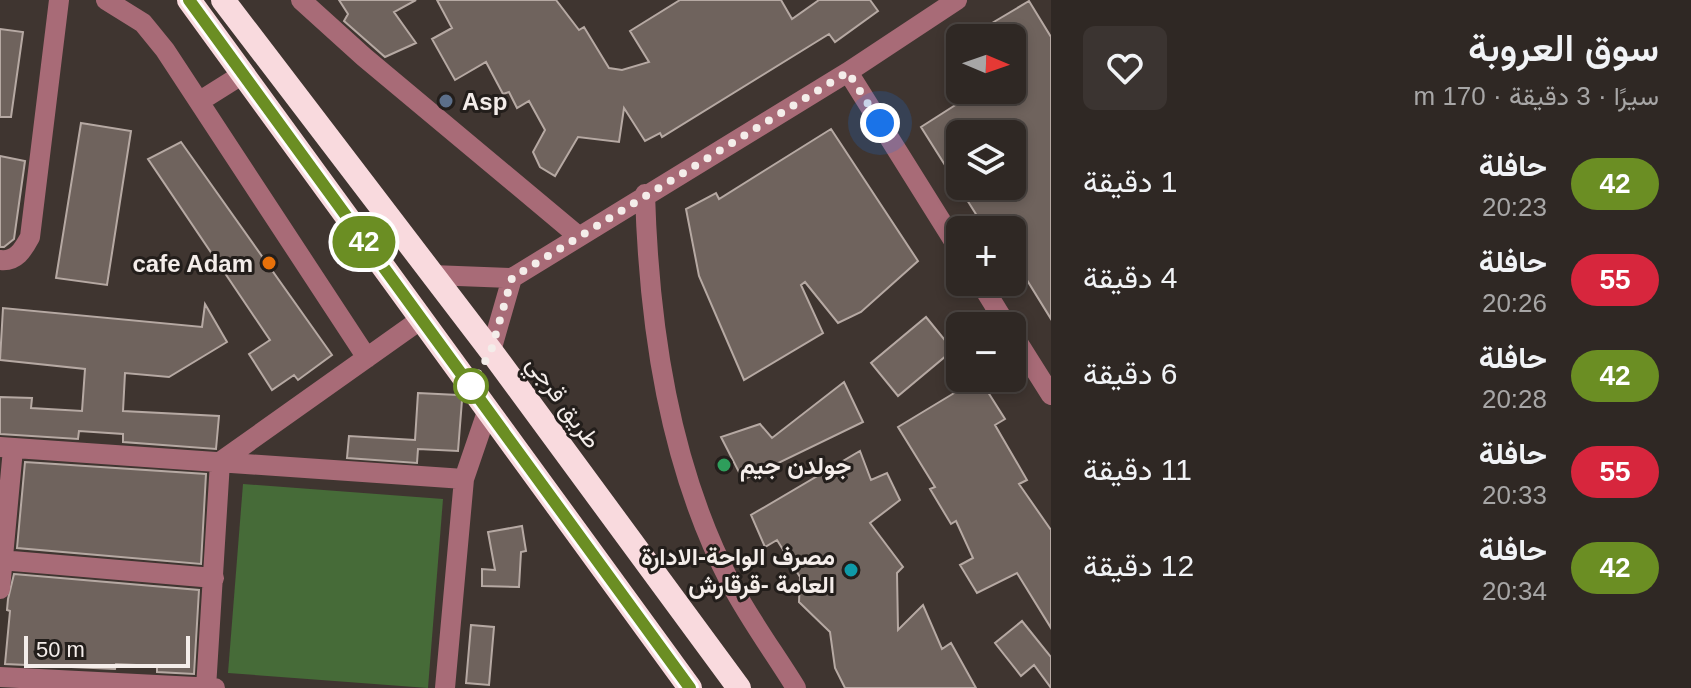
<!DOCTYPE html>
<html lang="ar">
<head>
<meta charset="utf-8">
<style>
	:root { --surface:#2f2824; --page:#3b3431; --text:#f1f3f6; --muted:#a7a6a6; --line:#4a4441 }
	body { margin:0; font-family:Helvetica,Vazirmatn,sans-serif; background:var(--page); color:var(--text); direction:rtl; height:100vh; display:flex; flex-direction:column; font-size:30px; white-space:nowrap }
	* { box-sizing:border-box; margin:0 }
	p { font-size:26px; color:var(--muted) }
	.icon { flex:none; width:44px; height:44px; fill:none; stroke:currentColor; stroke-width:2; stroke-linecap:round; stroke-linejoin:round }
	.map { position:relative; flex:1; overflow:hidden; direction:ltr }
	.sheet { display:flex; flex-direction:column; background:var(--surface); width:640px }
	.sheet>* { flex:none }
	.badge { padding:0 16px; border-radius:26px; font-size:28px; line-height:52px }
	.needle { width:52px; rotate:92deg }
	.tools { position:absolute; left:946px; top:24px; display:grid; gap:16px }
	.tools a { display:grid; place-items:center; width:80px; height:80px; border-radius:12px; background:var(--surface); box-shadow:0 4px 12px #0003,0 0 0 2px var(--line); font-size:40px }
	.scale { position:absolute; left:24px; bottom:20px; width:166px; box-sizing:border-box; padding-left:8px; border:4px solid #f4edea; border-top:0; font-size:22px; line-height:28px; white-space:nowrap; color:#f4edea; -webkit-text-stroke:6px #231e1b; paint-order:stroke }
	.you { position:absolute; width:40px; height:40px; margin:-20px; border:6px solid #fff; border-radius:50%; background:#1a73e8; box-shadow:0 0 0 12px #1a73e833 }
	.map>.badge { position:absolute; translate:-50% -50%; box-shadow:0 0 0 4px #fff }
	.round { display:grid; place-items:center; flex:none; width:84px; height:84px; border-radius:12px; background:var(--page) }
	.headline { display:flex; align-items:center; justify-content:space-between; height:136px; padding:0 32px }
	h1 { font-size:38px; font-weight:600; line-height:60px }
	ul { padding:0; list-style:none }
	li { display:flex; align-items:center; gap:24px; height:96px; padding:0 32px }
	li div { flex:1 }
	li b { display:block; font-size:30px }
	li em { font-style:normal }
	li .badge { min-width:88px; font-weight:700; text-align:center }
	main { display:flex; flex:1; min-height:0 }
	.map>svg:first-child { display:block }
</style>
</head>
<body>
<main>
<section class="sheet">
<div class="headline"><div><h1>سوق العروبة</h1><p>سيرًا · 3 دقيقة · 170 m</p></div><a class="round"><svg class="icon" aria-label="heart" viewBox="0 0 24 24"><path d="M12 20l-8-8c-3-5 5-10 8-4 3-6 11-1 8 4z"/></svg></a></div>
<ul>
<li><span class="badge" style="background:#6b8e23;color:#fff">42</span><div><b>حافلة</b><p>20:23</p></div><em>1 دقيقة</em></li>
<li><span class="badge" style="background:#d7263d;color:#fff">55</span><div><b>حافلة</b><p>20:26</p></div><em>4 دقيقة</em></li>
<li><span class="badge" style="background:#6b8e23;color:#fff">42</span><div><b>حافلة</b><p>20:28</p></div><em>6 دقيقة</em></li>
<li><span class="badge" style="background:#d7263d;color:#fff">55</span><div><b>حافلة</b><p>20:33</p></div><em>11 دقيقة</em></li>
<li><span class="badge" style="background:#6b8e23;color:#fff">42</span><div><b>حافلة</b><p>20:34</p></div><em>12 دقيقة</em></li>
</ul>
</section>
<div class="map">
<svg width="1051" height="688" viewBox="0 0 1051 688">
	<rect width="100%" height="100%" fill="#3f3530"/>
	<path fill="#466b38" d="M243,484L443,499L428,688L228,673Z"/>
	<path fill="#6f635d" stroke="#b6a9a3" stroke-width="2" fill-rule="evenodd" d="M339,0H416L394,12L416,43L385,57L344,21L348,14Z
		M437,0H556L579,30L584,27L609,68L622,70L649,62L630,31L680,0H781L792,19L819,0H870L878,11L835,42L829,34L662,137L660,133L645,141L624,108L619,142L578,137L555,176L540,167L533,152L545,130L529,101L517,108L509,92L503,94L486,62L455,80L432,39L452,28Z
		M1029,1L1051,37V319L1012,256V230H986L921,127L979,90H1012V38H994L987,26ZM960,134H1012V186H960Z
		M0,29L23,32L11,117H0Z
		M81,123L131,131L107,285L56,278Z
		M831,129L918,261L861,312L838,323L805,282L801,285L823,333L744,380L699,276L686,209L716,193L719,199Z
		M181,142L332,355L298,380L294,375L272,390L249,354L270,340L148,159Z
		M0,156L25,161L14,239L4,247H0Z
		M205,304L227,342L169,377L125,373L123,411L219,416L216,449L123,442V434L79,431L78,439L0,434V397L32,398L31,408L82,411L85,369L0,360L3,308L202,327Z
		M926,317L953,350L898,396L871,363Z
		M979,378L1005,419L995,425L1027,480L1019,484L1051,530V628L1017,573L977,593L960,565L973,558L956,521L951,524L930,489L935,487L898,427Z
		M844,382L863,422L743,480L721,437L760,424L772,438Z
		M418,393L458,395L462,400L458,451L418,449L417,463L347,458L349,436L415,440Z
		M860,451L871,480L887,473L900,500L870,523L903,567L897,573L898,630L923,605L942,649L951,643L976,688H845L835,668L830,632L799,602L800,577L777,540L765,547L751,515Z
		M25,462L206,474L201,564L17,548Z
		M522,526L526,551L521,552L519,587L482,586V569L495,570L488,532Z
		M14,574L199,590L194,674L157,672V666L116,664L115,669L5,664L10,611L7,610L8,599Z
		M1022,621L1051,657V688L1034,665L1021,676L995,643Z
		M471,625L494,627L489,685L466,683Z"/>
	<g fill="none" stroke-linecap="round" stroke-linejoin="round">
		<path stroke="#a86b77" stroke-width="20" d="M106,0L143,23L165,50L367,358
			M301,0L364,57L577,235
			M848,72L960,251
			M200,101L243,74
			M645,194C649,327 669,465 731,584C750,620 775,654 796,688
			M0,260C16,262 23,250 30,237L59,0
			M432,275L512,278L848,72L957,0
			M980,282L1007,326
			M1012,333L1051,395
			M491,351L512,278
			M0,447L464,479L488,409
			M220,462L420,320
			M0,560L214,578
			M0,589L13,449
			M0,677L215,688
			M206,688L220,462
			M445,688L464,479"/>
		<path stroke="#f9dade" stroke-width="24" d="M189,0L690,688
			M223,0L491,351L739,688"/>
	</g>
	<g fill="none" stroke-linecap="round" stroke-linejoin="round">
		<defs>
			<path id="line" d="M189,0L690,688"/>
		</defs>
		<use href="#line" stroke="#fff" stroke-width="18"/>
		<use href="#line" stroke="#6b8e23" stroke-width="12"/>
		<path stroke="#f4edea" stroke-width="8" stroke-dasharray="0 14.4" d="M471,386L491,351L512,278L848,72L880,123"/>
	</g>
	<circle fill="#5c6f8a" stroke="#231e1b" stroke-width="3" cx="446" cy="101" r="8"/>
	<circle fill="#e8710a" stroke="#231e1b" stroke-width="3" cx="269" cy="263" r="8"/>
	<circle fill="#fff" stroke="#6b8e23" stroke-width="4" cx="471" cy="386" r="16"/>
	<circle fill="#2e9e5b" stroke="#231e1b" stroke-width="3" cx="724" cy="465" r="8"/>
	<circle fill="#0f9aa8" stroke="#231e1b" stroke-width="3" cx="851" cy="570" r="8"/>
	<g text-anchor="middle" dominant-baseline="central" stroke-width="6" stroke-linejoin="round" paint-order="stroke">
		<g font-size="24" font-weight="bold" fill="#f4edea" stroke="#231e1b" text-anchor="start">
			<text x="462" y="101">Asp</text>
			<text x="253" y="263" text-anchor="end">cafe Adam</text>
			<text x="740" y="465">جولدن جيم</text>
			<text x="835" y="556" text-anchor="end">مصرف الواحة-الادارة<tspan x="835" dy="28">العامة -قرقارش</tspan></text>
		</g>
		<g font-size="24" fill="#f4edea" stroke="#231e1b">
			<text transform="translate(564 402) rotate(54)">طريق قرجي</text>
		</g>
	</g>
</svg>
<div class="tools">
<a><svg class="needle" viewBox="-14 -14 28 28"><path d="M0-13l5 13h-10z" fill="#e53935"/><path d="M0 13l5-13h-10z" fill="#a7a6a6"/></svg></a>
<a><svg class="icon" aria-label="layers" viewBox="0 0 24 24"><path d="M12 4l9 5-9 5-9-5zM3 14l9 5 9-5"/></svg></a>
<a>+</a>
<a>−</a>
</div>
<div class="scale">50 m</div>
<div class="you" style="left:880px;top:123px"></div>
<b class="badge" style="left:364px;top:242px;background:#6b8e23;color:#fff">42</b>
</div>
</main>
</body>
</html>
